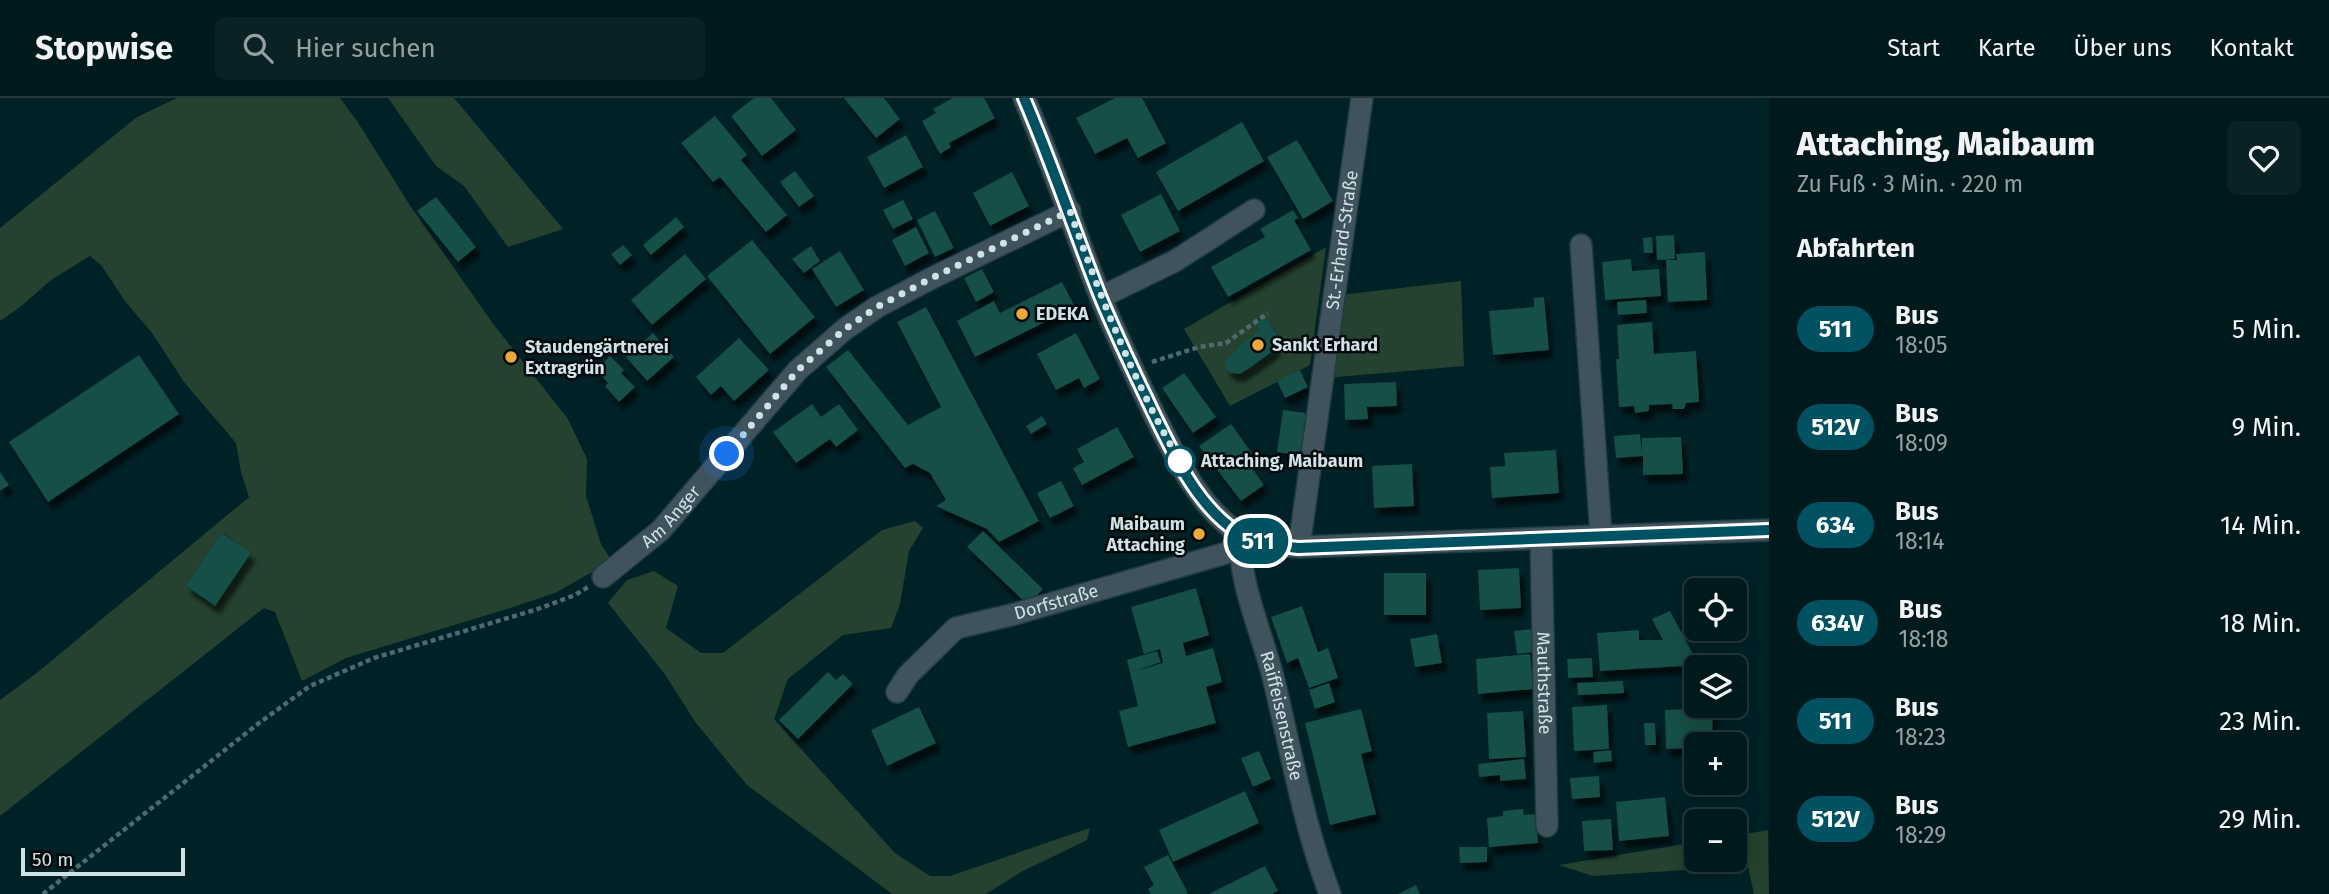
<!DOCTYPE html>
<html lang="de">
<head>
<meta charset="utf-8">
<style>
	:root { --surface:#00191c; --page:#0a2225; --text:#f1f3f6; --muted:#95a0a3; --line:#22383b }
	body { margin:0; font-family:"Fira Sans",sans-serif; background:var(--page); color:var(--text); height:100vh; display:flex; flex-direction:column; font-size:26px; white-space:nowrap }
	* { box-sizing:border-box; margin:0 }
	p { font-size:23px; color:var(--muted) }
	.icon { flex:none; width:38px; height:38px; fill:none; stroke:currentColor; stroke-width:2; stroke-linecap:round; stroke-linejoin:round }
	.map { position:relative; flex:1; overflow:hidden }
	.details { display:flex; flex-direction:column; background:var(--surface); width:560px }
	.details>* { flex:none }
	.badge { padding:0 14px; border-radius:23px; font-size:24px; line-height:46px }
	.controls { position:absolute; left:1684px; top:480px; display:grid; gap:14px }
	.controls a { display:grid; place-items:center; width:63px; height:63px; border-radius:10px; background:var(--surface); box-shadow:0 4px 18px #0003,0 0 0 2px var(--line); font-size:35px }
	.scale { position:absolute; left:21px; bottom:18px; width:164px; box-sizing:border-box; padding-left:7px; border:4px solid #cfe2e5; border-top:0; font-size:19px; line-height:24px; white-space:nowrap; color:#cfe2e5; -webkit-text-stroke:5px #01090b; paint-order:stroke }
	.you { position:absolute; width:35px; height:35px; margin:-18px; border:5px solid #fff; border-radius:50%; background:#1a73e8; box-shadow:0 0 0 10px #1a73e833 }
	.map>.badge { position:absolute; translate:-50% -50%; box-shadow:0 0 0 4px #fff }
	h2 { padding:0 28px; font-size:26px; line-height:63px }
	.round { display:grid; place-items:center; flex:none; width:74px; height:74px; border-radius:10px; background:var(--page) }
	.headline { display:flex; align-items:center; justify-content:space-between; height:119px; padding:0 28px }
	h1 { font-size:33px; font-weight:800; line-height:52px }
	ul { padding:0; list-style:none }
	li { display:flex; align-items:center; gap:21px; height:98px; padding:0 28px }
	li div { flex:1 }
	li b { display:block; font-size:26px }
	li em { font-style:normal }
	li .badge { min-width:77px; font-weight:700; text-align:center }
	header { display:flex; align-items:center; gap:42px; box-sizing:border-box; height:98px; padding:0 35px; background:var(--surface); border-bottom:2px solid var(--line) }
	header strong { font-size:33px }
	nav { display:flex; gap:38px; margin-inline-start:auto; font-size:24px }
	.search { width:490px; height:63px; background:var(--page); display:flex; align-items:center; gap:18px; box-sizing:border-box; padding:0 24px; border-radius:10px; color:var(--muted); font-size:26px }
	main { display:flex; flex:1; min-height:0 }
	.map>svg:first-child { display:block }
</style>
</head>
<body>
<header>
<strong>Stopwise</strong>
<div class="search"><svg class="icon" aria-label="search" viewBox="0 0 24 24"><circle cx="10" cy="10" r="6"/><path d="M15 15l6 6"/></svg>Hier suchen</div>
<nav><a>Start</a><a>Karte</a><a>Über uns</a><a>Kontakt</a></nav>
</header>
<main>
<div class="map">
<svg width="1769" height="796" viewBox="0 0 1769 796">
	<defs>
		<filter id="shadow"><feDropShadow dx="4.5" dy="8" stdDeviation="2" flood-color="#0009"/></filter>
	</defs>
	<rect width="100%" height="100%" fill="#002126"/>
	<path fill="#24422f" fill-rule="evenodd" d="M177,0H340L357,23L411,109L494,227L568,321L587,361L586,398L601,446L612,463L555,495L507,511L346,560L302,583L275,514L264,510L0,718V602L38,574L249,399L241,374L236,345L184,284L152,235L125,203L101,167L90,158L51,182L19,210L0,223V130L137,19ZM223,435L251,456L214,508L186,488Z
		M388,0H454L563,131L508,149L464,88L436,68Z
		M1326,149L1310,267L1230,308L1184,231Z
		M1461,183L1464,268L1326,280L1340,197Z
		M915,423L923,430L909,453L900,506L891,530L843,537L788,581L774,621L895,755L930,778H950L1090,730L1087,742L1021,774L986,796H892L747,687L696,625L664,575L608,505L627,482L654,473L678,488L666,530L701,555H723L882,432Z
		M1768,732L1769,796H1754L1748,768L1593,778L1559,767L1696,744V761H1734V738Z"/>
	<path fill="#125047" filter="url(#shadow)" d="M754,0H771L796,32L762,58L731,18Z
		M844,0H884L900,21L876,40Z
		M953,0H984L995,20L949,45L951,49L940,56L922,23L936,15L933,11Z
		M1115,0H1142L1166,45L1138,60L1127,40L1095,56L1076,20Z
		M715,18L747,57L741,62L787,117L766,134L720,79L713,84L681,45Z
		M1242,24L1264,63L1178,113L1156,74Z
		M906,37L923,69L884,90L867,59Z
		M1297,42L1333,103L1303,121L1267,59Z
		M795,73L814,98L799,109L780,84Z
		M1012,74L1029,108L990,128L973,95Z
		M1161,96L1180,133L1140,154L1121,117Z
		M436,99L476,149L458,164L417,113Z
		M903,102L913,121L893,131L883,112Z
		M1293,112L1298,120L1294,122L1311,152L1228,199L1211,169L1265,139L1260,131Z
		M935,113L954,150L935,159L917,122Z
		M676,119L684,129L651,157L643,147Z
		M916,129L929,155L905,168L892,142Z
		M1674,137L1675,161L1657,162L1656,138Z
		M1652,139L1653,155H1644L1643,140Z
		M752,142L815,219L770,256L707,178Z
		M623,147L632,157L620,167L611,156Z
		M811,148L820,163L804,175L792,161Z
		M840,153L864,192L836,209L812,171Z
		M1705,154L1707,202L1668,204L1666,162H1677L1676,156Z
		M685,156L706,181L652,227L631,202Z
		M1631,161L1632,173L1659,171L1661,198L1605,202L1602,164Z
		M982,171L994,194L976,204L964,180Z
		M1062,184L1075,209L975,259L957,223L994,203L1000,215Z
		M1544,199L1549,252L1493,257L1489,213L1534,209V200Z
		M1646,202L1647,215L1618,217L1617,204Z
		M926,209L1039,423L999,444L987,431L936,408L946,402L930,375L913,366L905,370L826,269L848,252L908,327L941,309L897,224Z
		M1265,220L1280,240L1273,245L1277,250L1251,269L1240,276L1231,275L1226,270V261L1238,252L1237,250L1260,232L1256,226Z
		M1652,224L1654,256L1696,253L1699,304L1686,305L1684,311H1673L1672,306L1649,307V313L1635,315L1634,308L1619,309L1616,261H1619L1617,227Z
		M653,235L674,259L647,283L626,259Z
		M1076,235L1100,281L1084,290L1079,280L1056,292L1037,256Z
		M739,240L769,272L734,303L721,288L711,297L696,279Z
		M139,257L179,316L48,404L9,344Z
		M610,258L624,272L621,275L635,289L619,304L605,288L608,285L596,272Z
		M1300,272L1308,289L1285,300L1277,283Z
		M1184,275L1216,319L1193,335L1162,290Z
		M1396,284L1397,308L1367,309L1368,321L1345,322L1344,286Z
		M812,306L821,319L839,306L858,332L836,349L830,341L796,365L773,334Z
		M1283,312L1306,315L1301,358L1277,354Z
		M1042,318L1047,326L1031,336L1026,328Z
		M1231,326L1252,355L1245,360L1264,387L1241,403L1199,348Z
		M1117,329L1134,359L1082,387L1073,370L1084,364L1077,351Z
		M1640,336L1642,354V340L1681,339L1683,376L1643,377V358L1616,360L1614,338Z
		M1556,352L1559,395L1492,400L1490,369L1505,368L1504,355Z
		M1412,366L1414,408L1374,410L1372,368Z
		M0,374L9,387L0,393Z
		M1061,383L1074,408L1050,420L1037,395Z
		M983,433L1043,491L1028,507L967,449Z
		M222,435L251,455L215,508L186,488Z
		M1519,470L1521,510L1480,512L1478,472Z
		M1384,475H1426V517H1384Z
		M1196,490L1209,537L1183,545L1186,558L1213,550L1222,584L1206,589L1216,625L1128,649L1119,613L1138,608L1127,562L1157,553L1161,564L1135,573L1163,565L1160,551L1144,556L1131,509Z
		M1302,508L1318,554L1328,550L1338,580L1309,590L1298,560L1287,565L1271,519Z
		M1670,513L1695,560L1683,568L1600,573L1597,535L1639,532V542H1663L1652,521Z
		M1534,531L1536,554L1517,556L1514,533Z
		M1437,536L1442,565L1415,569L1410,541Z
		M1530,556L1533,591L1478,596L1476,561Z
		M1592,560L1593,579L1568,580L1567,561Z
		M828,574L836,582L843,576L853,586L798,641L779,622Z
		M1623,583L1624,595L1578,597L1577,585Z
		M1329,585L1335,604L1315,611L1309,592Z
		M1607,607L1609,651L1574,653L1572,609Z
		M919,609L936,645L887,668L871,632Z
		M1712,610L1713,646H1696V650L1666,651L1665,612Z
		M1361,611L1372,653L1361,656L1376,716L1330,727L1305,625Z
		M1523,613L1526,659L1489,661L1487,615Z
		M1644,625H1655L1656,647H1645Z
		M1611,652L1612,663L1594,665L1593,654Z
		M1259,653L1271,681L1253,689L1241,660Z
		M1734,654H1738L1740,671H1734Z
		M1524,661L1526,681L1500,683V677L1479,679L1478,666Z
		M1599,678L1600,699L1572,701L1570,680Z
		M1245,693L1259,725L1173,764L1159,732Z
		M1665,699L1669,738L1619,743L1616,704Z
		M1523,711L1524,717L1536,716L1538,745L1489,749L1487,720L1503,718V713Z
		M1611,721L1613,752L1584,753L1582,723Z
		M1459,749H1487V764L1460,765Z
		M1168,757L1188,795L1185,796H1151L1148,791L1154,787L1144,769Z
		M1265,768L1278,793L1272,796H1209Z
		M1416,787L1420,796H1398Z"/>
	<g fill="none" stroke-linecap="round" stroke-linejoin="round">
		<defs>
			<g id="minor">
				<path d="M1024,0C1052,65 1074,132 1100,198C1116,237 1135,276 1153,314C1172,352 1195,401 1229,428C1249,444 1273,447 1299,449L1769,432"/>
				<path d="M1581,147L1601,437"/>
				<path d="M1101,199L1175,163L1254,112"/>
				<path id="s1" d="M1242,439C1235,475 1264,541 1273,579C1291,651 1303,726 1330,796"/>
				<path id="s2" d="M1541,441L1547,728"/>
				<path id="s3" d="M1299,449L1362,0"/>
				<path id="s4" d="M603,479L661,432L798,272L845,231L877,209L932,180L1070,113"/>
				<path id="s5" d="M897,594L908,577L956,530L1015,516L1240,451"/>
			</g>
		</defs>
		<use href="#minor" stroke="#1d3c41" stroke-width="24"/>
		<path stroke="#4e6a6e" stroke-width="4.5" stroke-dasharray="5 3.5" stroke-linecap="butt" d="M1152,264L1199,249L1226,245L1268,215
			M43,796L259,625L310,588L374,560L538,511L575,497L588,489"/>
		<use href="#minor" stroke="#40525c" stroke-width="21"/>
	</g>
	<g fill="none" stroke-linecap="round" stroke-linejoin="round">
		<defs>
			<path id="line" d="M1024,0C1052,65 1074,132 1100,198C1116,237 1135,276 1153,314C1172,353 1194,401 1229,428C1249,444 1273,447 1298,450L1769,432"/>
		</defs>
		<use href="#line" stroke="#fff" stroke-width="16"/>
		<use href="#line" stroke="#005262" stroke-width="10"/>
		<path stroke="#cfe2e5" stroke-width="7" stroke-dasharray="0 12.6" d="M727,356L798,272L845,231L877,209L932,180L1070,113C1101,201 1135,287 1182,367L1180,363"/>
	</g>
	<g fill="#eda83b" stroke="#01090b" stroke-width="2.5">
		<circle cx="1022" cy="216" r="7"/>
		<circle cx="1258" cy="247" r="7"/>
		<circle cx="511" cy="259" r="7"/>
		<circle cx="1199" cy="436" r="7"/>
	</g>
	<circle fill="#fff" stroke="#005262" stroke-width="3.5" cx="1180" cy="363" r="14"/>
	<g text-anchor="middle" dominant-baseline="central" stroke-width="5" stroke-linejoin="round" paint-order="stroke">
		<g font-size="18" fill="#cfe2e5" stroke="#01090b">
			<text stroke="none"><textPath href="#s3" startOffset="310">St.-Erhard-Straße</textPath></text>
			<text stroke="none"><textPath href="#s4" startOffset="91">Am Anger</textPath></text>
			<text stroke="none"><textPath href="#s5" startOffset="191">Dorfstraße</textPath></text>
			<text stroke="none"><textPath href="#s2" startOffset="144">Mauthstraße</textPath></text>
			<text stroke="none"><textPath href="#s1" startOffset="184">Raiffeisenstraße</textPath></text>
		</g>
		<g font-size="18" font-weight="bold" fill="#cfe2e5" stroke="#01090b" text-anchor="start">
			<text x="1036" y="216">EDEKA</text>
			<text x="1272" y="247">Sankt Erhard</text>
			<text x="525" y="249">Staudengärtnerei<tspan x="525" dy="21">Extragrün</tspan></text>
			<text x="1185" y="426" text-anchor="end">Maibaum<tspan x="1185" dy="21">Attaching</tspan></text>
		</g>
		<g font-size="18" font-weight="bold" fill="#cfe2e5" stroke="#01090b" text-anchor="start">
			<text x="1201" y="363">Attaching, Maibaum</text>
		</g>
	</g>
</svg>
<div class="controls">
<a><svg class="icon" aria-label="locate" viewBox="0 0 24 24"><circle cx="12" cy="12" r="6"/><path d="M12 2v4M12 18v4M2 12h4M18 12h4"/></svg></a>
<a><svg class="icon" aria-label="layers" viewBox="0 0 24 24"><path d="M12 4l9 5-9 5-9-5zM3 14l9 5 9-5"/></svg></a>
<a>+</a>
<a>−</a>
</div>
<div class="scale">50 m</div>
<div class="you" style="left:727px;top:356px"></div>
<b class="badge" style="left:1258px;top:443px;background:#005262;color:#fff">511</b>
</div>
<section class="details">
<div class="headline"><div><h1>Attaching, Maibaum</h1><p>Zu Fuß · 3 Min. · 220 m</p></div><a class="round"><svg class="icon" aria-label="heart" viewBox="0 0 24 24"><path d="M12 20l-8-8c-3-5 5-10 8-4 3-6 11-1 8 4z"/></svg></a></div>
<h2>Abfahrten</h2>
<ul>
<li><span class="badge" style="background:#005262;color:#fff">511</span><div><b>Bus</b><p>18:05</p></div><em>5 Min.</em></li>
<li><span class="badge" style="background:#005262;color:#fff">512V</span><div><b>Bus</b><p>18:09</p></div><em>9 Min.</em></li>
<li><span class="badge" style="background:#005262;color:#fff">634</span><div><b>Bus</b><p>18:14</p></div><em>14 Min.</em></li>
<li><span class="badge" style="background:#005262;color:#fff">634V</span><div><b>Bus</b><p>18:18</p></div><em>18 Min.</em></li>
<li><span class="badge" style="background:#005262;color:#fff">511</span><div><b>Bus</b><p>18:23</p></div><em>23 Min.</em></li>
<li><span class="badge" style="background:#005262;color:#fff">512V</span><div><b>Bus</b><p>18:29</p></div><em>29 Min.</em></li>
</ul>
</section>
</main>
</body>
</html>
